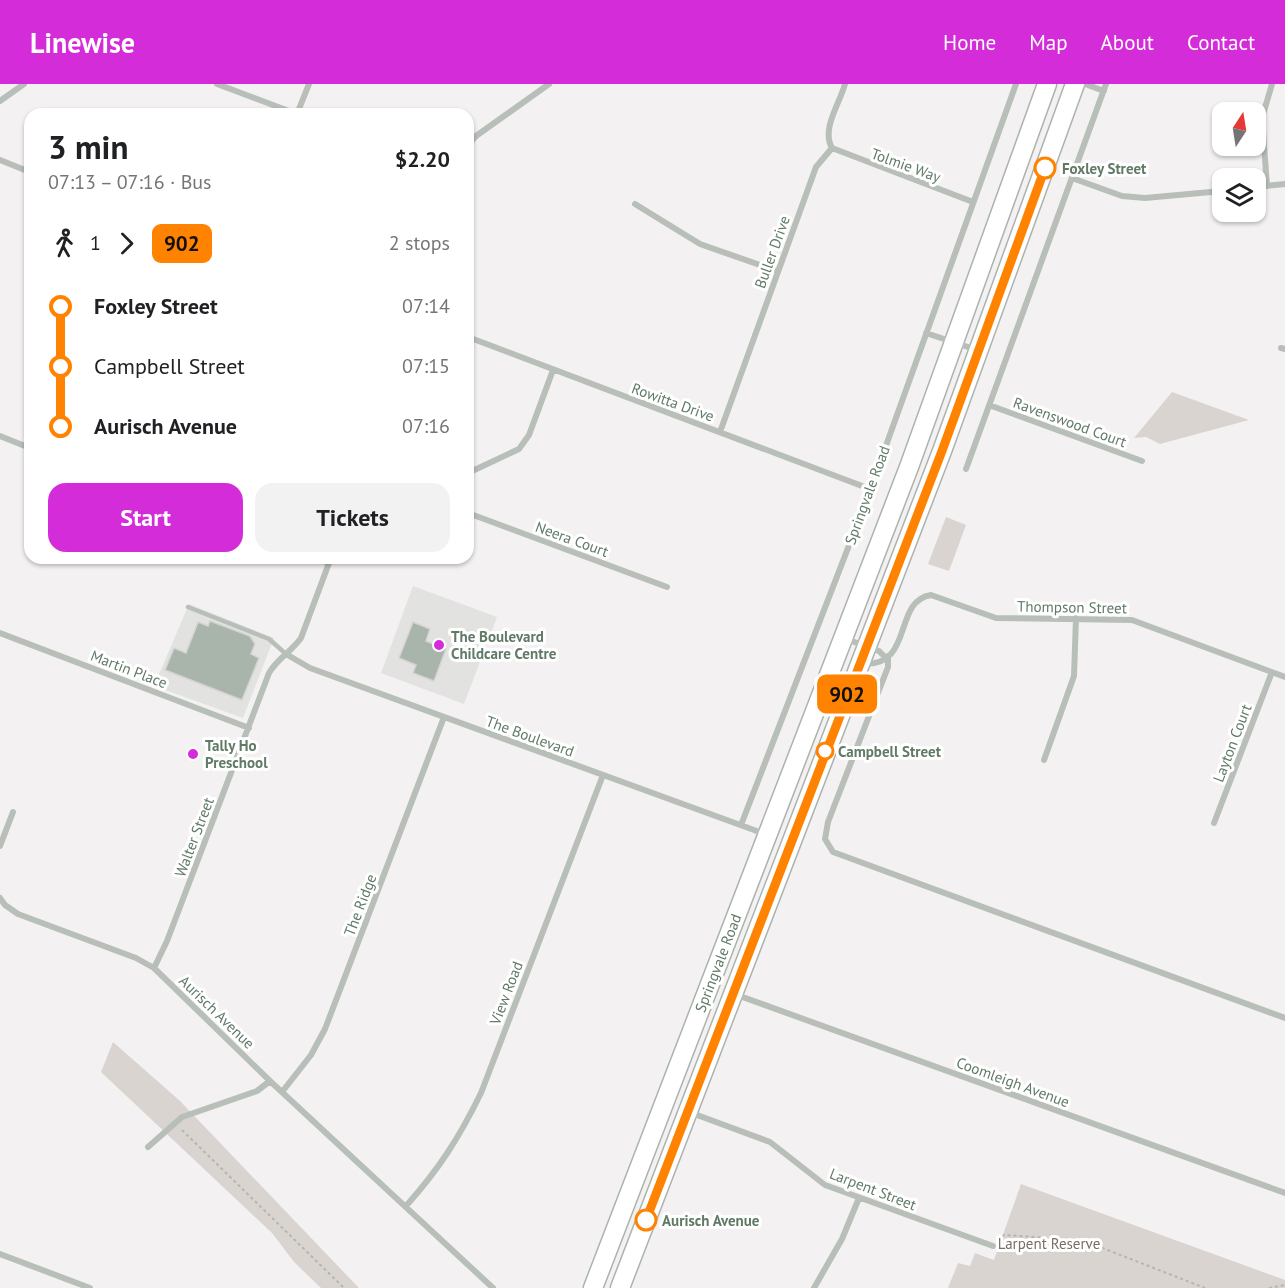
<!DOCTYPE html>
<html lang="en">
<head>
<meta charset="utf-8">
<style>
	:root { --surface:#fff; --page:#f2f2f2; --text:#202124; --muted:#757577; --accent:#d42cd9 }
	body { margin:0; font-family:"PT Sans",sans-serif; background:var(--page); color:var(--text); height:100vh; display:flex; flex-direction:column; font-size:22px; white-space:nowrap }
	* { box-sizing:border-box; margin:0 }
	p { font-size:20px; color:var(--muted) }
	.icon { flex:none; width:33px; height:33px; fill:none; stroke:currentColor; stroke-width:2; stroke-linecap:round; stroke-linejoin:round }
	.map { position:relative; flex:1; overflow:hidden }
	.details { position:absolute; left:24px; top:24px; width:450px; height:456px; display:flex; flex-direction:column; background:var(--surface); border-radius:18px; box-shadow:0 2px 4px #0004 }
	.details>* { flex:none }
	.badge { padding:0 12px; border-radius:9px; font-size:21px; line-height:39px }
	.needle { width:39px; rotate:12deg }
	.fabs { position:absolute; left:1212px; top:18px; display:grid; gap:12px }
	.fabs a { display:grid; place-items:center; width:54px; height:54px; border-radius:12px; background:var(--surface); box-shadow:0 2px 4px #0004; font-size:30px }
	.map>.badge { position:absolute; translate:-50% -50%; box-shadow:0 0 0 3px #fff }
	.legs { display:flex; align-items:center; gap:9px; height:66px; padding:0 24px; font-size:20px }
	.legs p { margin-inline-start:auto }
	.head { display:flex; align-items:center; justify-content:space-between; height:102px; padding:0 24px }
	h1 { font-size:33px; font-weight:600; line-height:45px }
	.cta { display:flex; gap:12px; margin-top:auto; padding:12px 24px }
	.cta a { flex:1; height:69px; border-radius:18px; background:var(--accent); color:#fff; font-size:24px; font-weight:600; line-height:69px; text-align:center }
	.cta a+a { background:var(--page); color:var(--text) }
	ul { padding:0 24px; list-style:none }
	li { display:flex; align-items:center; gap:21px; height:60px; font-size:22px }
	li i { display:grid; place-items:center; width:9px; height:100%; margin:0 8px; background:currentColor }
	li i::after { content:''; width:15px; height:15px; margin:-8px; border:4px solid; border-radius:50%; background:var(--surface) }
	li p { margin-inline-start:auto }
	li:first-child i { background:linear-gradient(#0000 50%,currentColor 0) }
	li:last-child i { background:linear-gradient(currentColor 50%,#0000 0) }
	header { display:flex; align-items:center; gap:36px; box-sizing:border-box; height:84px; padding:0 30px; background:var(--accent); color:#fff }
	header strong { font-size:28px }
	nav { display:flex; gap:33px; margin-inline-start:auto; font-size:21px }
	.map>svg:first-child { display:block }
</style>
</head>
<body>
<header>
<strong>Linewise</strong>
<nav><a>Home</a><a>Map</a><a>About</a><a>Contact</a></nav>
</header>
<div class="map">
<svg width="1285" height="1204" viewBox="0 0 1285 1204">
	<rect width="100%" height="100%" fill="#f4f1f2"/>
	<path fill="#e2e2e1" d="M413,502L497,533L464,620L381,589Z
		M189,520L274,554L243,634L154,602Z"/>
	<path fill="#d9d4d0" d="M1172,308L1249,336L1160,360L1146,353L1134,354Z
		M946,433L966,441L949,487L928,480Z
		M113,958L180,1017L359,1204H321L294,1178L272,1149L101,988Z
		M1021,1100L1285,1196V1204H948L958,1179L970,1182L975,1169L994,1176Z"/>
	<path fill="#a9b5ab" stroke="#d6d3d4" stroke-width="1.5" d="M210,537L250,552L255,560L251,570L259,574L242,616L165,586L174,564L186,569L198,538L208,542Z
		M413,538L430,545L426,557L446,565L434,597L413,589L416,581L399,574Z"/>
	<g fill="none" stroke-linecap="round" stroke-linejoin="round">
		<defs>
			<path id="highway" d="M593,1204L909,383L1047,0
				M620,1204L942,367L1075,0"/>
		</defs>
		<use href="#highway" stroke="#abb3ac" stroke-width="21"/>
		<path stroke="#b0b7b1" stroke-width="2" stroke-dasharray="3 3" stroke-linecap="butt" d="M182,1046L344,1204
			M998,1157L1004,1151L1082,1156L1205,1204
			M1269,1204L1285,1201"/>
		<path stroke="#b7bfb8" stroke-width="4.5" d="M188,523L269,555L286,570"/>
		<path stroke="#b7bfb8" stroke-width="6" d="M217,0L297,30
			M1085,0L1104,7
			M0,17L24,0
			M297,30L309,0
			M468,61L476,52L549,0
			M832,64L973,118
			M832,64C821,45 840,19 845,0
			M0,76L30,88
			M1072,94L1122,112L1145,114L1222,107
			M1267,102L1262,34L1272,0
			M1256,103L1285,100
			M635,120L700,160L777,187
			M926,249L977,266
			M468,253L870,405
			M1281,264L1285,265
			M989,321L1142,377
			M720,348L816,83L832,64
			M0,352L30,364
			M966,385L1106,0
			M468,389L519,365L529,351L553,286
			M468,429L667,503
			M315,474L329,479
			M0,549L249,644
			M846,555L879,567L885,573
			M286,570L310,584L765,750
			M888,572V583L828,738L825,755L833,768L1285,934
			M862,580C915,583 892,517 931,511L996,534L1132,536L1285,593
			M1044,676L1074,592L1076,534
			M1214,739L1272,588
			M741,741L865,420L1016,0
			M0,762L13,728
			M0,814L5,821L18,830L136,874L154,884L270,997L493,1204
			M154,884L167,857L269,589C277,575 291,568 301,554L329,479L335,474
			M737,911L1285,1109
			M282,1008L311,971L325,945L444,633
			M689,1028L770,1058L825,1101L993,1162
			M148,1063L182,1033L257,1007L270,997
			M406,1122C439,1085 459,1054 481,1009L603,691
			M0,1170L90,1204
			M814,1204L842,1155L859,1114"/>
		<use href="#highway" stroke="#fff" stroke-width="18"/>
	</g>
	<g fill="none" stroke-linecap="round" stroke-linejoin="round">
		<defs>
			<path id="line-1" d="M646,1136L942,367L1045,84"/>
		</defs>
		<use href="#line-1" stroke="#fff" stroke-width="14"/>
		<use href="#line-1" stroke="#ff8200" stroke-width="9"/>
	</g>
	<g fill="#fff" stroke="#ff8200" stroke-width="3">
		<circle cx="1045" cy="84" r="10"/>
		<circle cx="825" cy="667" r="8"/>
		<circle cx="646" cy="1136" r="10"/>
	</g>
	<g fill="#d42cd9" stroke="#fff" stroke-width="2">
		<circle cx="439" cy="561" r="6"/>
		<circle cx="193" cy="670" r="6"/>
	</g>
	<g text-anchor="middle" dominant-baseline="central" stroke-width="6" stroke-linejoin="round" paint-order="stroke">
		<g font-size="15" fill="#617a66" stroke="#fff">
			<text transform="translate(906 81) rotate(20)">Tolmie Way</text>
			<text transform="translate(772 168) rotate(-70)">Buller Drive</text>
			<text transform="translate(673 318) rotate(20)">Rowitta Drive</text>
			<text transform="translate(1070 338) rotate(20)">Ravenswood Court</text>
			<text transform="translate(867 411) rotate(-70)">Springvale Road</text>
			<text transform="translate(572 455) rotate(20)">Neera Court</text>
			<text transform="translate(1072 523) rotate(1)">Thompson Street</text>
			<text transform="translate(129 585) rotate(21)">Martin Place</text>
			<text transform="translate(530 652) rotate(20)">The Boulevard</text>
			<text transform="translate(1232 659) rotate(-69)">Layton Court</text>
			<text transform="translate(194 753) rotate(-69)">Walter Street</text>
			<text transform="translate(360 821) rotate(-69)">The Ridge</text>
			<text transform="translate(718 879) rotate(-69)">Springvale Road</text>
			<text transform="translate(506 909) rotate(-69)">View Road</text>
			<text transform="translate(217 928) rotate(44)">Aurisch Avenue</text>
			<text transform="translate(1013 998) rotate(20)">Coomleigh Avenue</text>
			<text transform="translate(873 1105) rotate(21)">Larpent Street</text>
		</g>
		<g font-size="15" font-weight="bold" fill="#617a66" stroke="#fff" text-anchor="start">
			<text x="1062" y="84">Foxley Street</text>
			<text x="838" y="667">Campbell Street</text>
			<text x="662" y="1136">Aurisch Avenue</text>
		</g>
		<g font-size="15" font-weight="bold" fill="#617a66" stroke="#fff" text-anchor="start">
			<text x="451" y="552">The Boulevard<tspan x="451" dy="17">Childcare Centre</tspan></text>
			<text x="205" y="661">Tally Ho<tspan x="205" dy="17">Preschool</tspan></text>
		</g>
		<g font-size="15" fill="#786e63" stroke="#fff">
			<text x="1049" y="1159">Larpent Reserve</text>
		</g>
	</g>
</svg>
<div class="fabs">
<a><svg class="needle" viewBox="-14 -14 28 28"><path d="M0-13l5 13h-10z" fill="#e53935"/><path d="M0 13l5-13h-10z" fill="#757577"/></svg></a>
<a><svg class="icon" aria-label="layers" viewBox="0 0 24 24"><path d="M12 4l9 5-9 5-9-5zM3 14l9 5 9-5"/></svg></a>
</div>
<b class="badge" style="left:847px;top:610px;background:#ff8200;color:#111">902</b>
<section class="details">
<div class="head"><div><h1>3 min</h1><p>07:13 – 07:16 · Bus</p></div><b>$2.20</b></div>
<div class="legs"><svg class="icon" aria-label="walk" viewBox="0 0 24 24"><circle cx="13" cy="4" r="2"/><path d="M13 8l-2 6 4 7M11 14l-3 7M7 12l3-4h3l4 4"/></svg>1<svg class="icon" aria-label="forward" viewBox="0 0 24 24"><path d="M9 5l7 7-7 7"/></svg><b class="badge" style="background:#ff8200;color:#111">902</b><p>2 stops</p></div>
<ul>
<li><i style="color:#ff8200"></i><b>Foxley Street</b><p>07:14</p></li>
<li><i style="color:#ff8200"></i><span>Campbell Street</span><p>07:15</p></li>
<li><i style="color:#ff8200"></i><b>Aurisch Avenue</b><p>07:16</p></li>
</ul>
<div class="cta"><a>Start</a><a>Tickets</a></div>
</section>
</div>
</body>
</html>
